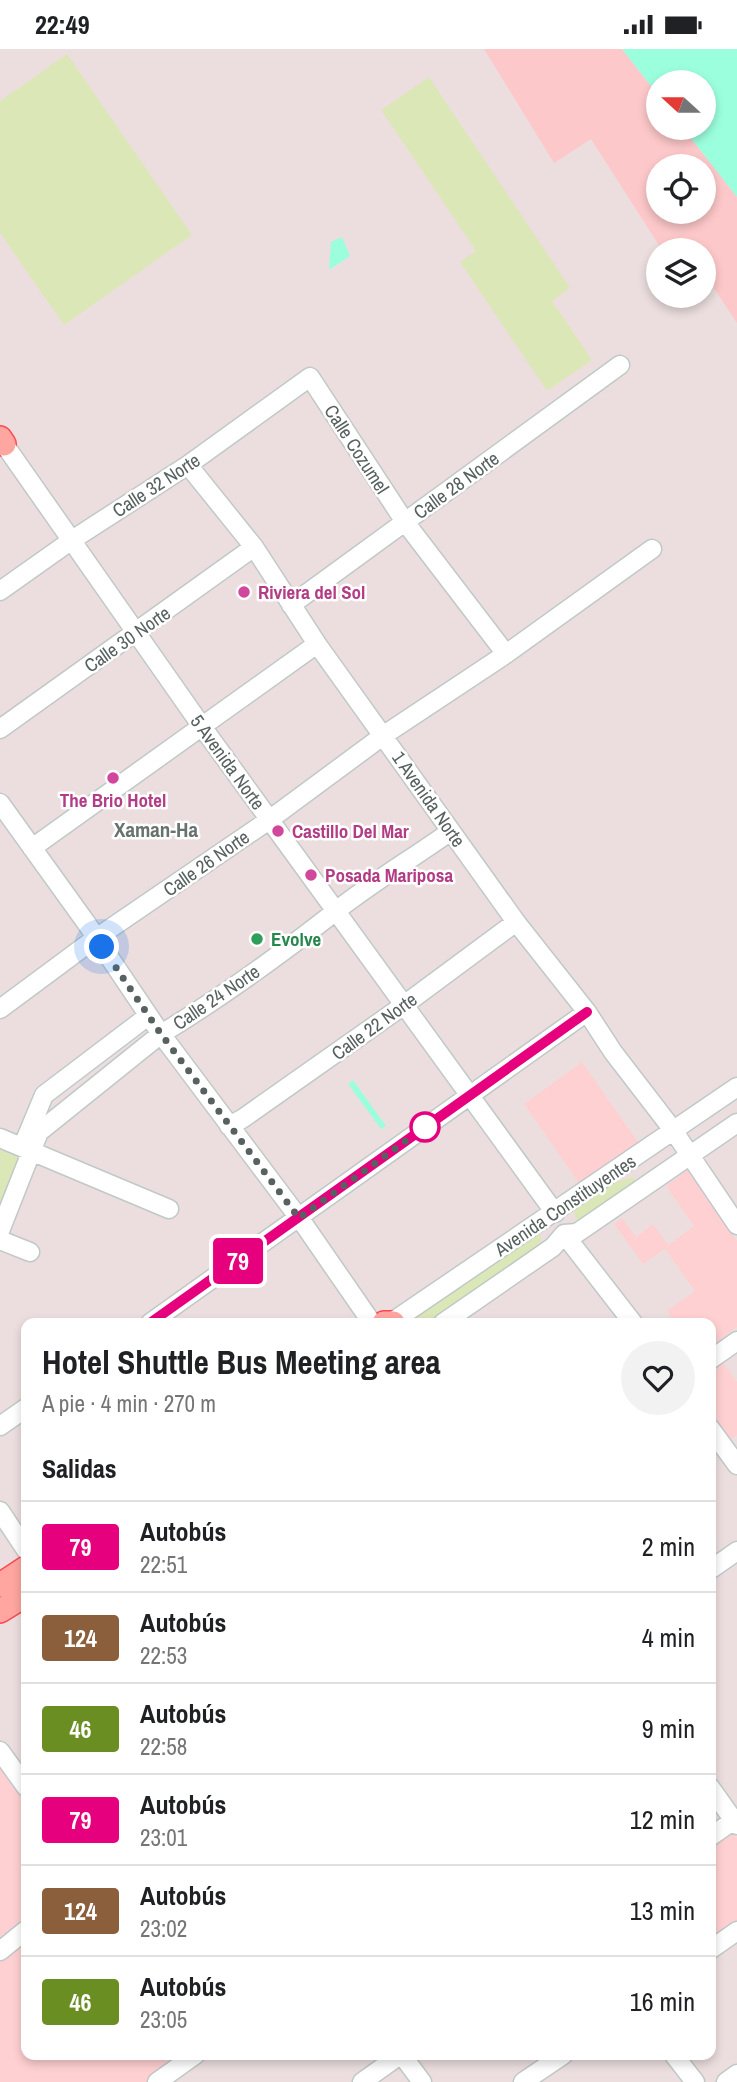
<!DOCTYPE html>
<html lang="es">
<head>
<meta charset="utf-8">
<style>
	:root { --surface:#fff; --page:#f2f2f2; --text:#202124; --muted:#757577; --line:#e0e0e0 }
	body { margin:0; font-family:"Archivo Narrow",sans-serif; background:var(--page); color:var(--text); height:100vh; display:flex; flex-direction:column; font-size:26px; white-space:nowrap }
	* { box-sizing:border-box; margin:0 }
	p { font-size:23px; color:var(--muted) }
	.icon { flex:none; width:38px; height:38px; fill:none; stroke:currentColor; stroke-width:2; stroke-linecap:round; stroke-linejoin:round }
	.map { position:relative; flex:1; overflow:hidden }
	.panel { position:absolute; left:21px; top:1269px; width:695px; height:742px; display:flex; flex-direction:column; background:var(--surface); border-radius:14px; box-shadow:0 4px 10px #0003 }
	.panel>* { flex:none }
	.badge { padding:0 14px; border-radius:5px; font-size:24px; line-height:46px }
	.needle { width:46px; rotate:291deg }
	.tools { position:absolute; left:646px; top:21px; display:grid; gap:14px }
	.tools a { display:grid; place-items:center; width:70px; height:70px; border-radius:50%; background:var(--surface); box-shadow:0 4px 10px #0003; font-size:35px }
	.you { position:absolute; width:35px; height:35px; margin:-18px; border:5px solid #fff; border-radius:50%; background:#1a73e8; box-shadow:0 0 0 10px #1a73e833 }
	.map>.badge { position:absolute; translate:-50% -50%; box-shadow:0 0 0 4px #fff }
	h2 { padding:0 21px; font-size:26px; line-height:63px }
	.round { display:grid; place-items:center; flex:none; width:74px; height:74px; border-radius:37px; background:var(--page) }
	.headline { display:flex; align-items:center; justify-content:space-between; height:119px; padding:0 21px }
	h1 { font-size:33px; font-weight:700; line-height:52px }
	ul { padding:0; list-style:none }
	li { display:flex; align-items:center; gap:21px; height:91px; padding:0 21px; border-top:2px solid var(--line) }
	li div { flex:1 }
	li b { display:block; font-size:26px }
	li em { font-style:normal }
	li .badge { min-width:77px; font-weight:700; text-align:center }
	.status { display:flex; justify-content:space-between; align-items:center; height:49px; padding:0 35px; background:var(--surface); direction:ltr }
	.status svg { height:19px; fill:currentColor }
	.map>svg:first-child { display:block }
</style>
</head>
<body>
<div class="status"><b>22:49</b><svg viewBox="0 0 49 12"><path d="M0 12V9h3v3zM5 12V6h3v6zM10 12V3h3v9zM15 12V0h3v12zM26 1h20v11H26zM47 4h2v5h-2z"/></svg></div>
<div class="map">
<svg width="737" height="2033" viewBox="0 0 737 2033">
	<rect width="100%" height="100%" fill="#ecdede"/>
	<path fill="#ffd0d1" d="M582,1013L640,1096L581,1137L524,1055Z
		M689,1120L737,1192V1278L711,1298L710,1274H676L667,1262L695,1242L665,1200L643,1215L614,1175L622,1169L636,1188L653,1175L668,1196L694,1177L666,1137Z
		M722,1312L737,1333V1386L726,1394L711,1372L710,1320Z
		M0,1720L26,1755V2006H182L150,2033H0Z
		M732,1782L737,1789V1874L710,1893V1797Z"/>
	<path fill="#dce7b8" d="M67,5L192,186L64,276L0,184V52Z
		M429,28L570,239L552,252L592,311L547,342L460,213L476,202L381,61Z
		M0,1094L25,1105L0,1162Z
		M633,1128L637,1134L584,1171L576,1170L573,1160L609,1135Z
		M538,1184L542,1189L538,1197L427,1274H407L410,1269Z"/>
	<path fill="#fdc8c9" fill-rule="evenodd" d="M484,0H622L658,46V79H683L737,148V274L704,224V201H689L681,190L662,201L591,90L554,114ZM658,117H704V163H658Z"/>
	<path fill="#9bffdd" d="M622,0H737V148L683,79H704V33H658V46Z
		M342,188L350,207L329,221L331,193Z
		M353,1031L386,1077L381,1080L348,1035Z"/>
	<g fill="none" stroke-linecap="round" stroke-linejoin="round">
		<defs>
			<path id="minor" d="M0,397L4,395L203,679L555,1164
				M188,416L254,498L317,595L516,873L587,963L613,1003L673,1081L737,1176
				M0,542L72,491L188,416L310,328L405,473L506,605
				M291,556L620,316
				M0,680L254,498
				M0,754L87,875L161,985L305,1177L372,1274
				M32,799L317,595
				M0,960L89,894L269,771L384,686L506,605L652,500
				M229,1077L242,1070L404,956L516,873
				M0,1089L169,1160
				M24,1094L44,1046L148,967
				M0,1182L39,1083L161,985C222,948 280,906 336,862C373,833 413,809 451,782
				M564,1185L633,1274
				M0,1191L30,1203
				M392,1273L737,1038
				M150,1274L587,963
				M443,1274L553,1198L564,1185L577,1184L737,1074
				M710,1311L737,1292
				M0,1377L26,1359
				M710,1379L737,1416
				M0,1462L26,1501
				M710,1521L737,1502
				M0,1702L26,1738
				M710,1738L737,1776
				M710,1788L737,1769
				M710,1901L737,1882
				M0,1902L26,1881
				M402,2006L422,2033
				M674,2006L695,2033
				M157,2033L195,2006
				M362,2033L400,2006
				M523,2033L563,2006
				M726,2033L737,2025"/>
			<path id="major" d="M0,389L4,395
				M384,1274H393
				M0,1536L26,1519
				M0,1562L26,1546"/>
		</defs>
		<use href="#minor" stroke="#c0c9c8" stroke-width="21"/>
		<use href="#major" stroke="#fc4751" stroke-width="26"/>
		<use href="#minor" stroke="#fff" stroke-width="18"/>
		<use href="#major" stroke="#ffa6a0" stroke-width="23"/>
	</g>
	<g fill="none" stroke-linecap="round" stroke-linejoin="round">
		<defs>
			<path id="line" d="M150,1274L587,963"/>
		</defs>
		<use href="#line" stroke="#fff" stroke-width="16"/>
		<use href="#line" stroke="#e6007e" stroke-width="10"/>
		<path stroke="#57615f" stroke-width="7" stroke-dasharray="0 12.6" d="M102,898L161,985L299,1169L425,1078"/>
	</g>
	<g fill="#d1479c" stroke="#fff" stroke-width="2.5">
		<circle cx="244" cy="543" r="7"/>
		<circle cx="113" cy="729" r="7"/>
		<circle cx="278" cy="782" r="7"/>
		<circle cx="311" cy="826" r="7"/>
	</g>
	<circle fill="#2e9e5b" stroke="#fff" stroke-width="2.5" cx="257" cy="890" r="7"/>
	<circle fill="#fff" stroke="#e6007e" stroke-width="3.5" cx="425" cy="1078" r="14"/>
	<g text-anchor="middle" dominant-baseline="central" stroke-width="5" stroke-linejoin="round" paint-order="stroke">
		<g font-size="19" fill="#57615f" stroke="#fff">
			<text transform="translate(357 400) rotate(57)">Calle Cozumel</text>
			<text transform="translate(156 436) rotate(-33)">Calle 32 Norte</text>
			<text transform="translate(456 436) rotate(-36)">Calle 28 Norte</text>
			<text transform="translate(127 590) rotate(-35)">Calle 30 Norte</text>
			<text transform="translate(228 713) rotate(54)">5 Avenida Norte</text>
			<text transform="translate(429 750) rotate(55)">1 Avenida Norte</text>
			<text transform="translate(206 814) rotate(-35)">Calle 26 Norte</text>
			<text transform="translate(216 948) rotate(-34)">Calle 24 Norte</text>
			<text transform="translate(374 977) rotate(-36)">Calle 22 Norte</text>
			<text transform="translate(565 1156) rotate(-34)">Avenida Constituyentes</text>
		</g>
		<g font-size="19" font-weight="bold" fill="#b23c85" stroke="#fff" text-anchor="start">
			<text x="258" y="543">Riviera del Sol</text>
			<text x="113" y="751" text-anchor="middle">The Brio Hotel</text>
			<text x="292" y="782">Castillo Del Mar</text>
			<text x="325" y="826">Posada Mariposa</text>
		</g>
		<g font-size="19" font-weight="bold" fill="#27864d" stroke="#fff" text-anchor="start">
			<text x="271" y="890">Evolve</text>
		</g>
		<g font-size="21" font-weight="bold" fill="#687370" stroke="#fff">
			<text x="156" y="780">Xaman-Ha</text>
		</g>
	</g>
</svg>
<div class="tools">
<a><svg class="needle" viewBox="-14 -14 28 28"><path d="M0-13l5 13h-10z" fill="#e53935"/><path d="M0 13l5-13h-10z" fill="#757577"/></svg></a>
<a><svg class="icon" aria-label="locate" viewBox="0 0 24 24"><circle cx="12" cy="12" r="6"/><path d="M12 2v4M12 18v4M2 12h4M18 12h4"/></svg></a>
<a><svg class="icon" aria-label="layers" viewBox="0 0 24 24"><path d="M12 4l9 5-9 5-9-5zM3 14l9 5 9-5"/></svg></a>
</div>
<div class="you" style="left:102px;top:898px"></div>
<b class="badge" style="left:238px;top:1212px;background:#e6007e;color:#fff">79</b>
<section class="panel">
<div class="headline"><div><h1>Hotel Shuttle Bus Meeting area</h1><p>A pie · 4 min · 270 m</p></div><a class="round"><svg class="icon" aria-label="heart" viewBox="0 0 24 24"><path d="M12 20l-8-8c-3-5 5-10 8-4 3-6 11-1 8 4z"/></svg></a></div>
<h2>Salidas</h2>
<ul>
<li><span class="badge" style="background:#e6007e;color:#fff">79</span><div><b>Autobús</b><p>22:51</p></div><em>2 min</em></li>
<li><span class="badge" style="background:#8b5e3c;color:#fff">124</span><div><b>Autobús</b><p>22:53</p></div><em>4 min</em></li>
<li><span class="badge" style="background:#6b8e23;color:#fff">46</span><div><b>Autobús</b><p>22:58</p></div><em>9 min</em></li>
<li><span class="badge" style="background:#e6007e;color:#fff">79</span><div><b>Autobús</b><p>23:01</p></div><em>12 min</em></li>
<li><span class="badge" style="background:#8b5e3c;color:#fff">124</span><div><b>Autobús</b><p>23:02</p></div><em>13 min</em></li>
<li><span class="badge" style="background:#6b8e23;color:#fff">46</span><div><b>Autobús</b><p>23:05</p></div><em>16 min</em></li>
</ul>
</section>
</div>
</body>
</html>
